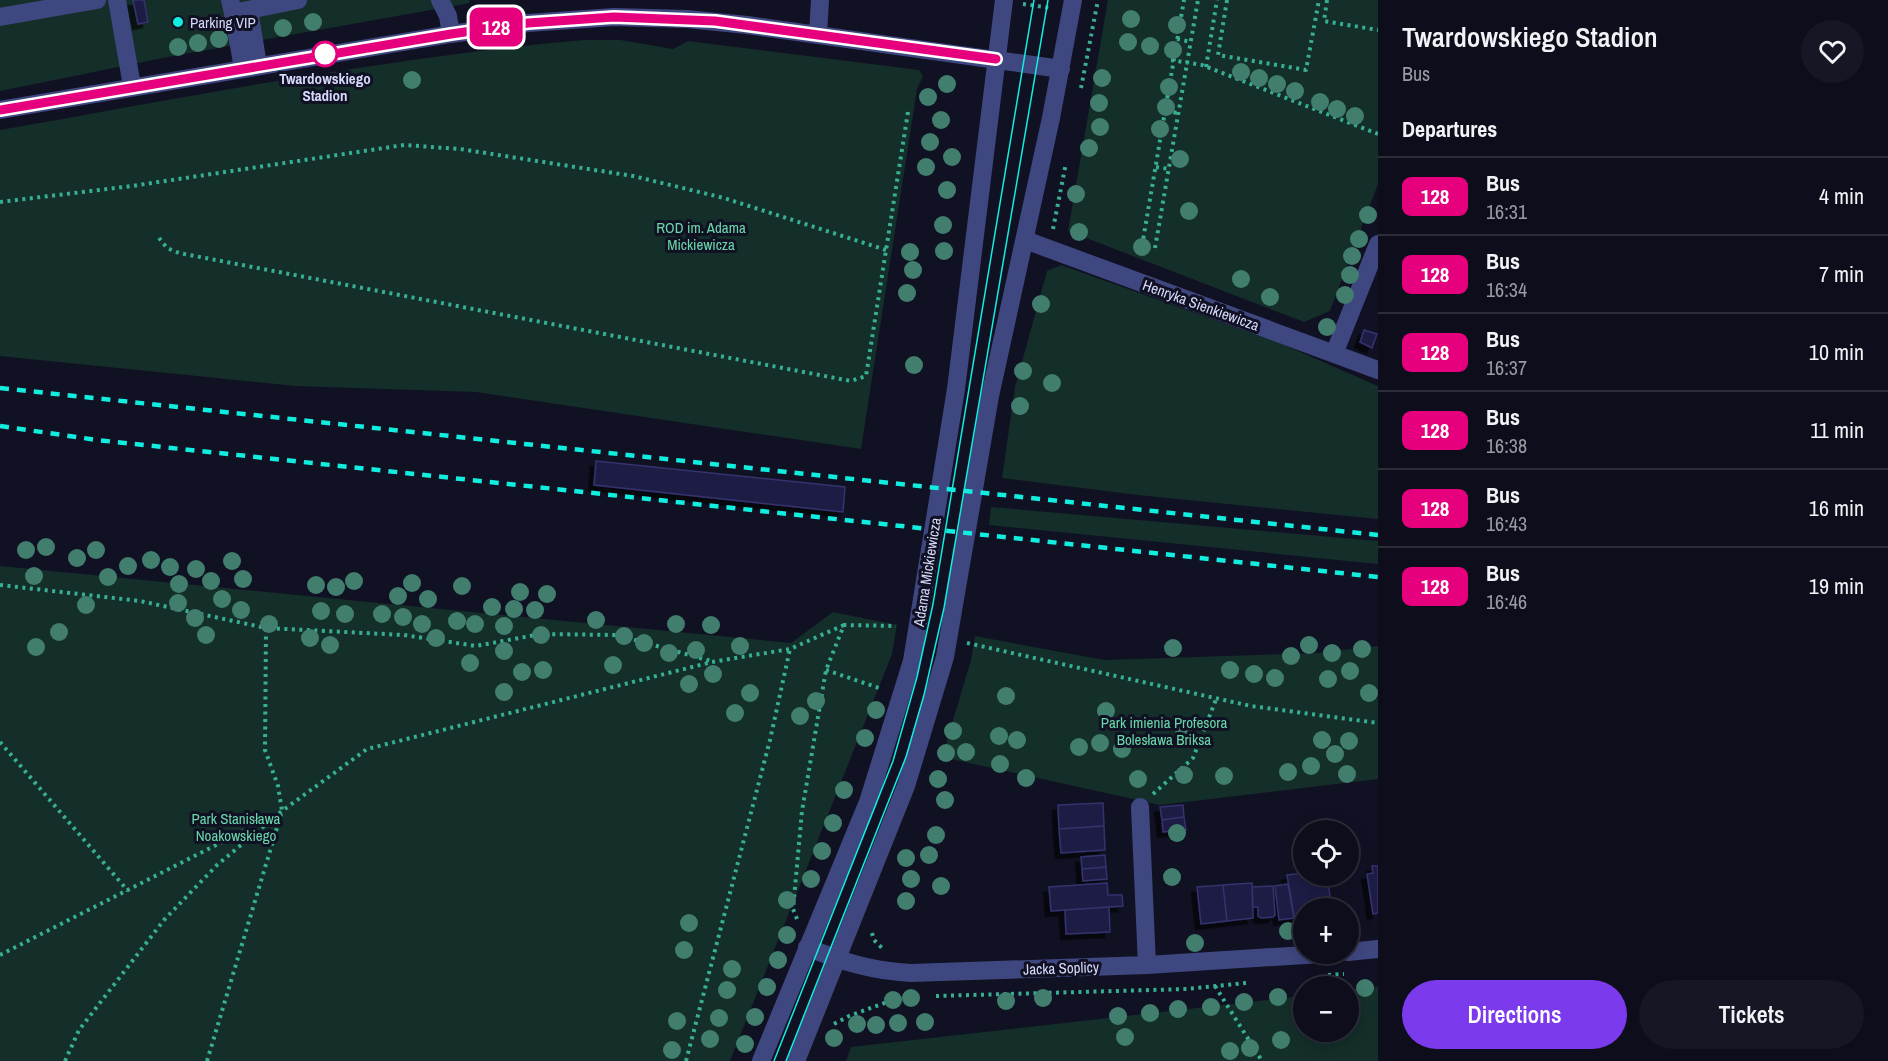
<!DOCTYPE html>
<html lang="en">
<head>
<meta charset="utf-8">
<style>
	:root { --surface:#0d0d1b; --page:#161624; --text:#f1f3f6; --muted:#9a9ca3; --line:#2d2d3a; --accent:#7c3aed }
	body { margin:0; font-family:"Archivo Narrow",sans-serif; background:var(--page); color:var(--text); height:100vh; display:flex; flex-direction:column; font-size:22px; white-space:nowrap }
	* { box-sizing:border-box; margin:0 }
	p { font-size:20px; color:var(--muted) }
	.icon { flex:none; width:33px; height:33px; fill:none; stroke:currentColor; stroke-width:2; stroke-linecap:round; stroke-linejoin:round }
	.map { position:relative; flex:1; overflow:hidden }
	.details { display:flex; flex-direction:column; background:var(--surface); width:510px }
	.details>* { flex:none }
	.badge { padding:0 12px; border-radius:9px; font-size:21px; line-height:39px }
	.controls { position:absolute; left:1293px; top:820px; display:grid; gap:12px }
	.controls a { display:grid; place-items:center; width:66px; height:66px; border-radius:50%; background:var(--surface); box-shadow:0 3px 15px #0003,0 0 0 2px var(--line); font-size:30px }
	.map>.badge { position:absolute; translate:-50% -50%; box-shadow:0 0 0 3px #fff }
	h2 { padding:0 24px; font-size:22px; line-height:54px }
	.round { display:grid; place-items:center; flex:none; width:63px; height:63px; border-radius:32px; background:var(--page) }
	.summary { display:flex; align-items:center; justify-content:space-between; height:102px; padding:0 24px }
	h1 { font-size:28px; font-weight:600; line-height:45px }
	.action { display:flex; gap:12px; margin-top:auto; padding:12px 24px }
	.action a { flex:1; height:69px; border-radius:36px; background:var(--accent); color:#fff; font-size:24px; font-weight:600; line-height:69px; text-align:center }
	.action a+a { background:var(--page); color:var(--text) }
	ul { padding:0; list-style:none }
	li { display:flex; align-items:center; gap:18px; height:78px; padding:0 24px; border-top:2px solid var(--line) }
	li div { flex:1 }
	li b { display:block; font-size:22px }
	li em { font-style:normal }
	li .badge { min-width:66px; font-weight:700; text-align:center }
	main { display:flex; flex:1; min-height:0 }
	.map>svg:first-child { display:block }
</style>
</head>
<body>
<main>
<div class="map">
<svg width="1378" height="1061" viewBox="0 0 1378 1061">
	<defs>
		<filter id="shadow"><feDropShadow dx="-5.5" dy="5.5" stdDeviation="0" flood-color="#0009"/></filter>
	</defs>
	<rect width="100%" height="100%" fill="#111124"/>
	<path fill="#142e29" d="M0,0H469L470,3L173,56L0,91Z
		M1108,0H1378V184L1330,311L1304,322L1068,231Z
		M584,40H620L673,49L688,41L919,70L923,76L917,89L861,449L476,392L295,386L0,356V130C193,96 388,57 584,40Z
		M1061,265L1282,344L1378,386V519L1138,495L1002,478L1015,387L1047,271Z
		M991,507L1378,541V564L989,525Z
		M0,566L791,643L833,612L897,625L892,654L730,1061H0Z
		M975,636L1104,660L1317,653L1378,646V779L1160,805L942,757L971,660Z
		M1378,987V1061H846L851,1047L1303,996L1304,1032H1348L1349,990Z"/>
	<path fill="#1f1e44" stroke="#34326e" stroke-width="1.5" filter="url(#shadow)" d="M133,0H144L148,22L138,24Z
		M1364,330L1377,334L1372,348L1360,342Z
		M596,461L845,487L843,512L594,485Z
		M1103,803L1104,826L1059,829L1058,805Z
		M1183,805L1184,817L1162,820L1160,807Z
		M1184,817L1186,830L1163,832L1162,820Z
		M1104,826L1105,850L1061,853L1059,829Z
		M1105,855L1106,867L1082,869L1081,857Z
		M1372,866H1378V913L1373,914L1367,874L1373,873Z
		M1106,867L1107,879L1083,881L1082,869Z
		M1304,873V876H1327L1332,909H1304V921L1295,922L1287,875Z
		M1107,883L1108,895H1122L1123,906L1051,911L1049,887Z
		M1252,883L1253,918L1227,921L1223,885Z
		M1288,884L1294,918L1279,920L1275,886Z
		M1223,885L1227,921L1201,924L1197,887Z
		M1273,886L1275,915L1273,917L1261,918L1258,916V907H1253L1252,887Z
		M1109,907L1110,932L1066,934L1065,910Z"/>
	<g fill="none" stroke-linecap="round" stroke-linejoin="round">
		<path stroke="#38af94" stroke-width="4" stroke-dasharray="3 4.5" stroke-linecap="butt" d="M1227,0L1218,55L1306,70L1319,0
			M1327,0L1324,21L1378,30
			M1023,4L1051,8
			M1177,39L1191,42
			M1171,60L1202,65L1378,134
			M1206,67L1217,0
			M1081,88L1098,0
			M1166,111L1178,113
			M1156,167L1169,169
			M0,202L132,186L404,145L460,149L633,176L724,198L886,250
			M1053,229L1066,163
			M159,238L167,248L179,253L851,381L866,376L908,112
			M1142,246L1184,0
			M1155,248L1198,0
			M0,585L140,601L266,628
			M967,643L1251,706L1378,723
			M826,670L882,689
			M0,742L128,891
			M1153,794L1193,758L1217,697
			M797,919L793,909L802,811L826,670L844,625L896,626
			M872,933L874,940L882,948
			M0,955L275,815
			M1328,975L1344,974
			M1215,986L1262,1061
			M936,996L1187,989L1246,983
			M834,1024L849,1016L909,994
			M65,1061L79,1030L164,920L217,865L282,811L367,749L712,662L790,649L844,625
			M207,1061L282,811L278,786L265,750L266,628L404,635L476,646L541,634L617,635L711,661
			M686,1061L770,740L790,649"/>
		<path stroke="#3f4780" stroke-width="18" d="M117,0L132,86
			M230,0L233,13L298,0
			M440,0L448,16L451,34
			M249,10L258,65
			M233,13L243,68
			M0,17L97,0
			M818,34L820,0
			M0,110L451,34L528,23L614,17L687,19L747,25L1061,69
			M1025,240L1378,370
			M1334,354L1378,244
			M1140,807L1147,965
			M807,947C842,962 873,971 911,973L1147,965L1320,954
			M1348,952L1378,949
			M761,1061L868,802L912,661L956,389L1004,0
			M796,1061L906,786L945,657L990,396L1051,118L1073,0"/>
		<path stroke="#11eee0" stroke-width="1.5" d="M774,1061L893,761L917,677L933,604L1034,0
			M786,1061L906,757L924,695L944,608L1048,0"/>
		<path stroke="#11eee0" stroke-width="4.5" stroke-dasharray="9 8" stroke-linecap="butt" d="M0,388L1378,535
			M0,426L97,440L1378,577"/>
	</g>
	<g fill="#417e6d">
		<circle cx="1131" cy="19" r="9"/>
		<circle cx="313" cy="22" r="9"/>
		<circle cx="1177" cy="25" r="9"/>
		<circle cx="283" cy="28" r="9"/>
		<circle cx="219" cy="39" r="9"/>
		<circle cx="1128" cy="42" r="9"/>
		<circle cx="198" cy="43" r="9"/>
		<circle cx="1150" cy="46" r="9"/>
		<circle cx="178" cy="47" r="9"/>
		<circle cx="1173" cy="50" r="9"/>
		<circle cx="1241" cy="72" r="9"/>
		<circle cx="1102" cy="78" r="9"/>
		<circle cx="1259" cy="78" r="9"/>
		<circle cx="412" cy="80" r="9"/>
		<circle cx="947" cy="84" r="9"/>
		<circle cx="1277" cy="84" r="9"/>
		<circle cx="1169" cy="87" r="9"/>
		<circle cx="1295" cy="91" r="9"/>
		<circle cx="928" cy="97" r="9"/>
		<circle cx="1320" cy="102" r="9"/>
		<circle cx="1099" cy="103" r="9"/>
		<circle cx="1166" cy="107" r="9"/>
		<circle cx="1337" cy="109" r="9"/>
		<circle cx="1355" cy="116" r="9"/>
		<circle cx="941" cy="120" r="9"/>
		<circle cx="1100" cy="127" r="9"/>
		<circle cx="1160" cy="129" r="9"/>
		<circle cx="930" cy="142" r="9"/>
		<circle cx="1089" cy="148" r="9"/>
		<circle cx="952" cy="157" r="9"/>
		<circle cx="1180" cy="159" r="9"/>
		<circle cx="926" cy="167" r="9"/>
		<circle cx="947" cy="190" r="9"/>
		<circle cx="1076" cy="194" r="9"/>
		<circle cx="1189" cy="211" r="9"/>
		<circle cx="1368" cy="215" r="9"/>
		<circle cx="943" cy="225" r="9"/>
		<circle cx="1079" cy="232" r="9"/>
		<circle cx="1359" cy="239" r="9"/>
		<circle cx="1142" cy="247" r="9"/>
		<circle cx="944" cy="251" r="9"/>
		<circle cx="910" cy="252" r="9"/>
		<circle cx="1352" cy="256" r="9"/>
		<circle cx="913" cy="270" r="9"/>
		<circle cx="1350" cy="275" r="9"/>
		<circle cx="1241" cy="279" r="9"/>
		<circle cx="907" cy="293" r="9"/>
		<circle cx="1345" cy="295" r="9"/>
		<circle cx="1270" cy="297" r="9"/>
		<circle cx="1041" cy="304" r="9"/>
		<circle cx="1327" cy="327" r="9"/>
		<circle cx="914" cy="365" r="9"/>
		<circle cx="1023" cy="371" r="9"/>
		<circle cx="1052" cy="383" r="9"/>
		<circle cx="1020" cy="406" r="9"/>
		<circle cx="46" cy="547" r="9"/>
		<circle cx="26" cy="550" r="9"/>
		<circle cx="96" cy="550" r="9"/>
		<circle cx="77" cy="558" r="9"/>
		<circle cx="151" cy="560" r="9"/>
		<circle cx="232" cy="561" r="9"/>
		<circle cx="128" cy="566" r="9"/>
		<circle cx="170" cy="567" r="9"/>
		<circle cx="196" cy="569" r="9"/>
		<circle cx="34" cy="576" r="9"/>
		<circle cx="108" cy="577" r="9"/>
		<circle cx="243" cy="579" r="9"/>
		<circle cx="211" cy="581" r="9"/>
		<circle cx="354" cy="581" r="9"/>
		<circle cx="412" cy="583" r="9"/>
		<circle cx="179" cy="584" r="9"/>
		<circle cx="316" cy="585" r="9"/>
		<circle cx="462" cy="586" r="9"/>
		<circle cx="336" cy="587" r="9"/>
		<circle cx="520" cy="592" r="9"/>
		<circle cx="547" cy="594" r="9"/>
		<circle cx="398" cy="596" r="9"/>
		<circle cx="222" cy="599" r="9"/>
		<circle cx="428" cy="599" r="9"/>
		<circle cx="178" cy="603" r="9"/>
		<circle cx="86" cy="605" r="9"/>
		<circle cx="492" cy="607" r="9"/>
		<circle cx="514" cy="609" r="9"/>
		<circle cx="241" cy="610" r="9"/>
		<circle cx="535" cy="610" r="9"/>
		<circle cx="321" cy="611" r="9"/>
		<circle cx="345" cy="614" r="9"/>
		<circle cx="382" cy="614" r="9"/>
		<circle cx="403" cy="617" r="9"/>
		<circle cx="195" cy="618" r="9"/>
		<circle cx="596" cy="620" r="9"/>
		<circle cx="457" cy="621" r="9"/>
		<circle cx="269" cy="624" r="9"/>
		<circle cx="422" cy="624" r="9"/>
		<circle cx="475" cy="624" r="9"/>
		<circle cx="676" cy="624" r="9"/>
		<circle cx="711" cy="625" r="9"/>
		<circle cx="504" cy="626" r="9"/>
		<circle cx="59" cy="632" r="9"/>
		<circle cx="206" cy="635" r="9"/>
		<circle cx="541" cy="635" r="9"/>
		<circle cx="624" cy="636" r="9"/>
		<circle cx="310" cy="638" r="9"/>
		<circle cx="436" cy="638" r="9"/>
		<circle cx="644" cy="643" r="9"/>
		<circle cx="330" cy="645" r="9"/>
		<circle cx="1309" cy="645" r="9"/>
		<circle cx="740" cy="646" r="9"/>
		<circle cx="36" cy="647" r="9"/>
		<circle cx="1173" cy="648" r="9"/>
		<circle cx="1362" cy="649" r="9"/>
		<circle cx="696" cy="650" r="9"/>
		<circle cx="504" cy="651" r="9"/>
		<circle cx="669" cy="653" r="9"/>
		<circle cx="1332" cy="653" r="9"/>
		<circle cx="1291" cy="656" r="9"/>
		<circle cx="470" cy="663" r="9"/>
		<circle cx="613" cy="665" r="9"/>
		<circle cx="543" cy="670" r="9"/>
		<circle cx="1230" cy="670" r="9"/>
		<circle cx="1350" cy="671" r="9"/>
		<circle cx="522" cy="672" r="9"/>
		<circle cx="713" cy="674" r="9"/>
		<circle cx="1254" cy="674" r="9"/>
		<circle cx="1275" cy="678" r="9"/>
		<circle cx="1328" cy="679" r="9"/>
		<circle cx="689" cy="684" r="9"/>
		<circle cx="504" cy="692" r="9"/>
		<circle cx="750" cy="693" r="9"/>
		<circle cx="1369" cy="693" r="9"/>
		<circle cx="1006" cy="696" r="9"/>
		<circle cx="816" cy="701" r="9"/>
		<circle cx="876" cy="710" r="9"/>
		<circle cx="1106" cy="711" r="9"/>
		<circle cx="735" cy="713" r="9"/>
		<circle cx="800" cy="716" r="9"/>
		<circle cx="953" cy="731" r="9"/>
		<circle cx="1184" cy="733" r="9"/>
		<circle cx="999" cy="736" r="9"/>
		<circle cx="865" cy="738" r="9"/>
		<circle cx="1017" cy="740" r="9"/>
		<circle cx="1322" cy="740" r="9"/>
		<circle cx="1349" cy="741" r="9"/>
		<circle cx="1100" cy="743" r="9"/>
		<circle cx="1079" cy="747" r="9"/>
		<circle cx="1122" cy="749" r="9"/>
		<circle cx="966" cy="752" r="9"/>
		<circle cx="946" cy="753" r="9"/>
		<circle cx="1335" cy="754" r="9"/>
		<circle cx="1000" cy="764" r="9"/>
		<circle cx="1311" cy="766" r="9"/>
		<circle cx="1288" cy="772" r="9"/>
		<circle cx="1347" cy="774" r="9"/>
		<circle cx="1184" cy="775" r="9"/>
		<circle cx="1224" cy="776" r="9"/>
		<circle cx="1026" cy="778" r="9"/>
		<circle cx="938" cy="779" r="9"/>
		<circle cx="1138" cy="779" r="9"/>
		<circle cx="844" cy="790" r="9"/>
		<circle cx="945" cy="800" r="9"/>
		<circle cx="833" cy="823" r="9"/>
		<circle cx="1177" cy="833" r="9"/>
		<circle cx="936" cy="835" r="9"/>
		<circle cx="822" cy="851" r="9"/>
		<circle cx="929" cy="855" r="9"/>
		<circle cx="906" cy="858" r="9"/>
		<circle cx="1172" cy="877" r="9"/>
		<circle cx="811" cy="879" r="9"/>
		<circle cx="911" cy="879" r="9"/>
		<circle cx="941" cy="886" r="9"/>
		<circle cx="787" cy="900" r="9"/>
		<circle cx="906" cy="901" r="9"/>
		<circle cx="689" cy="923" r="9"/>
		<circle cx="1288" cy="931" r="9"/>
		<circle cx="787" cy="935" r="9"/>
		<circle cx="1195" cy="943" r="9"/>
		<circle cx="684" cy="950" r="9"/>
		<circle cx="778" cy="960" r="9"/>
		<circle cx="732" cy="969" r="9"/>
		<circle cx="767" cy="987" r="9"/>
		<circle cx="1365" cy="988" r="9"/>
		<circle cx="727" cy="990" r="9"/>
		<circle cx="1278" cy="997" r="9"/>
		<circle cx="911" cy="998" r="9"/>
		<circle cx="1043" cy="998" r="9"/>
		<circle cx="893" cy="1000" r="9"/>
		<circle cx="1006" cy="1001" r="9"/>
		<circle cx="1244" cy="1002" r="9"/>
		<circle cx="1211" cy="1007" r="9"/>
		<circle cx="1178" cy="1009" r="9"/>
		<circle cx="1150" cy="1013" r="9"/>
		<circle cx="1118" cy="1016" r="9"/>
		<circle cx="755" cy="1017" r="9"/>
		<circle cx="719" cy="1018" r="9"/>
		<circle cx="677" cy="1021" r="9"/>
		<circle cx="925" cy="1022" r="9"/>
		<circle cx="898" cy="1023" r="9"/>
		<circle cx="857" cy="1024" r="9"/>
		<circle cx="876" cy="1025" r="9"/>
		<circle cx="1125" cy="1037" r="9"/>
		<circle cx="834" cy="1038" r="9"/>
		<circle cx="710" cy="1039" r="9"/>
		<circle cx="1281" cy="1040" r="9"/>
		<circle cx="745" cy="1044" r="9"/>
		<circle cx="1250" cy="1048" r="9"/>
		<circle cx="672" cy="1050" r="9"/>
		<circle cx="1230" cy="1051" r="9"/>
	</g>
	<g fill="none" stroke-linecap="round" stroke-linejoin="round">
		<defs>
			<path id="line" d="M0,110L451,34L528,23L614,17L715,21L996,59"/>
		</defs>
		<use href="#line" stroke="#fff" stroke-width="14"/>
		<use href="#line" stroke="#e6007e" stroke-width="9"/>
	</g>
	<circle fill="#11eee0" stroke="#111124" stroke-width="2" cx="178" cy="22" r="6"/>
	<circle fill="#fff" stroke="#e6007e" stroke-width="3" cx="325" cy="54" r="12"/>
	<g text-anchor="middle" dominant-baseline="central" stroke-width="6" stroke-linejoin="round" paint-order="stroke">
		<g font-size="15" fill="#d7d9fc" stroke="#111124" text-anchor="start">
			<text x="190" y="22">Parking VIP</text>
		</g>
		<g font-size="15" font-weight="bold" fill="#d7d9fc" stroke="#111124">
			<text x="325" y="78">Twardowskiego<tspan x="325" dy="17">Stadion</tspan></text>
		</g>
		<g font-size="15" fill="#68d7a9" stroke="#111124">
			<text x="701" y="227">ROD im. Adama<tspan x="701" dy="17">Mickiewicza</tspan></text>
			<text x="1164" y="722">Park imienia Profesora<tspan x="1164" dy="17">Bolesława Briksa</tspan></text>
			<text x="236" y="818">Park Stanisława<tspan x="236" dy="17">Noakowskiego</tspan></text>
		</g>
		<g font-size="15" fill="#d7d9fc" stroke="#111124">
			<text transform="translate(1201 305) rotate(20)">Henryka Sienkiewicza</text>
			<text transform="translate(927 572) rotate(-81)">Adama Mickiewicza</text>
			<text transform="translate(1061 968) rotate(-2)">Jacka Soplicy</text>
		</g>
	</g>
</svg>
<div class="controls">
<a><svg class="icon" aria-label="locate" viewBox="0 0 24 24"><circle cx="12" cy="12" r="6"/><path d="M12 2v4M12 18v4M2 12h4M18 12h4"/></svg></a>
<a>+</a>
<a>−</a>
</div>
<b class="badge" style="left:496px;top:27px;background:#e6007e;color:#fff">128</b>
</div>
<section class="details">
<div class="summary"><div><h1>Twardowskiego Stadion</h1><p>Bus</p></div><a class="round"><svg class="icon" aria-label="heart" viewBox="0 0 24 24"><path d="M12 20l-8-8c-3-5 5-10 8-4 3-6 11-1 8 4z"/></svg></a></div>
<h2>Departures</h2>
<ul>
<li><span class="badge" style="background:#e6007e;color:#fff">128</span><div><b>Bus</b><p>16:31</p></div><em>4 min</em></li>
<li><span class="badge" style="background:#e6007e;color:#fff">128</span><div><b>Bus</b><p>16:34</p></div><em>7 min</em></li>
<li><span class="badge" style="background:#e6007e;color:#fff">128</span><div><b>Bus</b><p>16:37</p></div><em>10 min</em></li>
<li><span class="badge" style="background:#e6007e;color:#fff">128</span><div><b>Bus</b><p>16:38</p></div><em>11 min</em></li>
<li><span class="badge" style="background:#e6007e;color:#fff">128</span><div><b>Bus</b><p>16:43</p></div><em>16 min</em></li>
<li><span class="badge" style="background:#e6007e;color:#fff">128</span><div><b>Bus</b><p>16:46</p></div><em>19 min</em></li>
</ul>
<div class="action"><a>Directions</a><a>Tickets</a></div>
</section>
</main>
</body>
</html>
